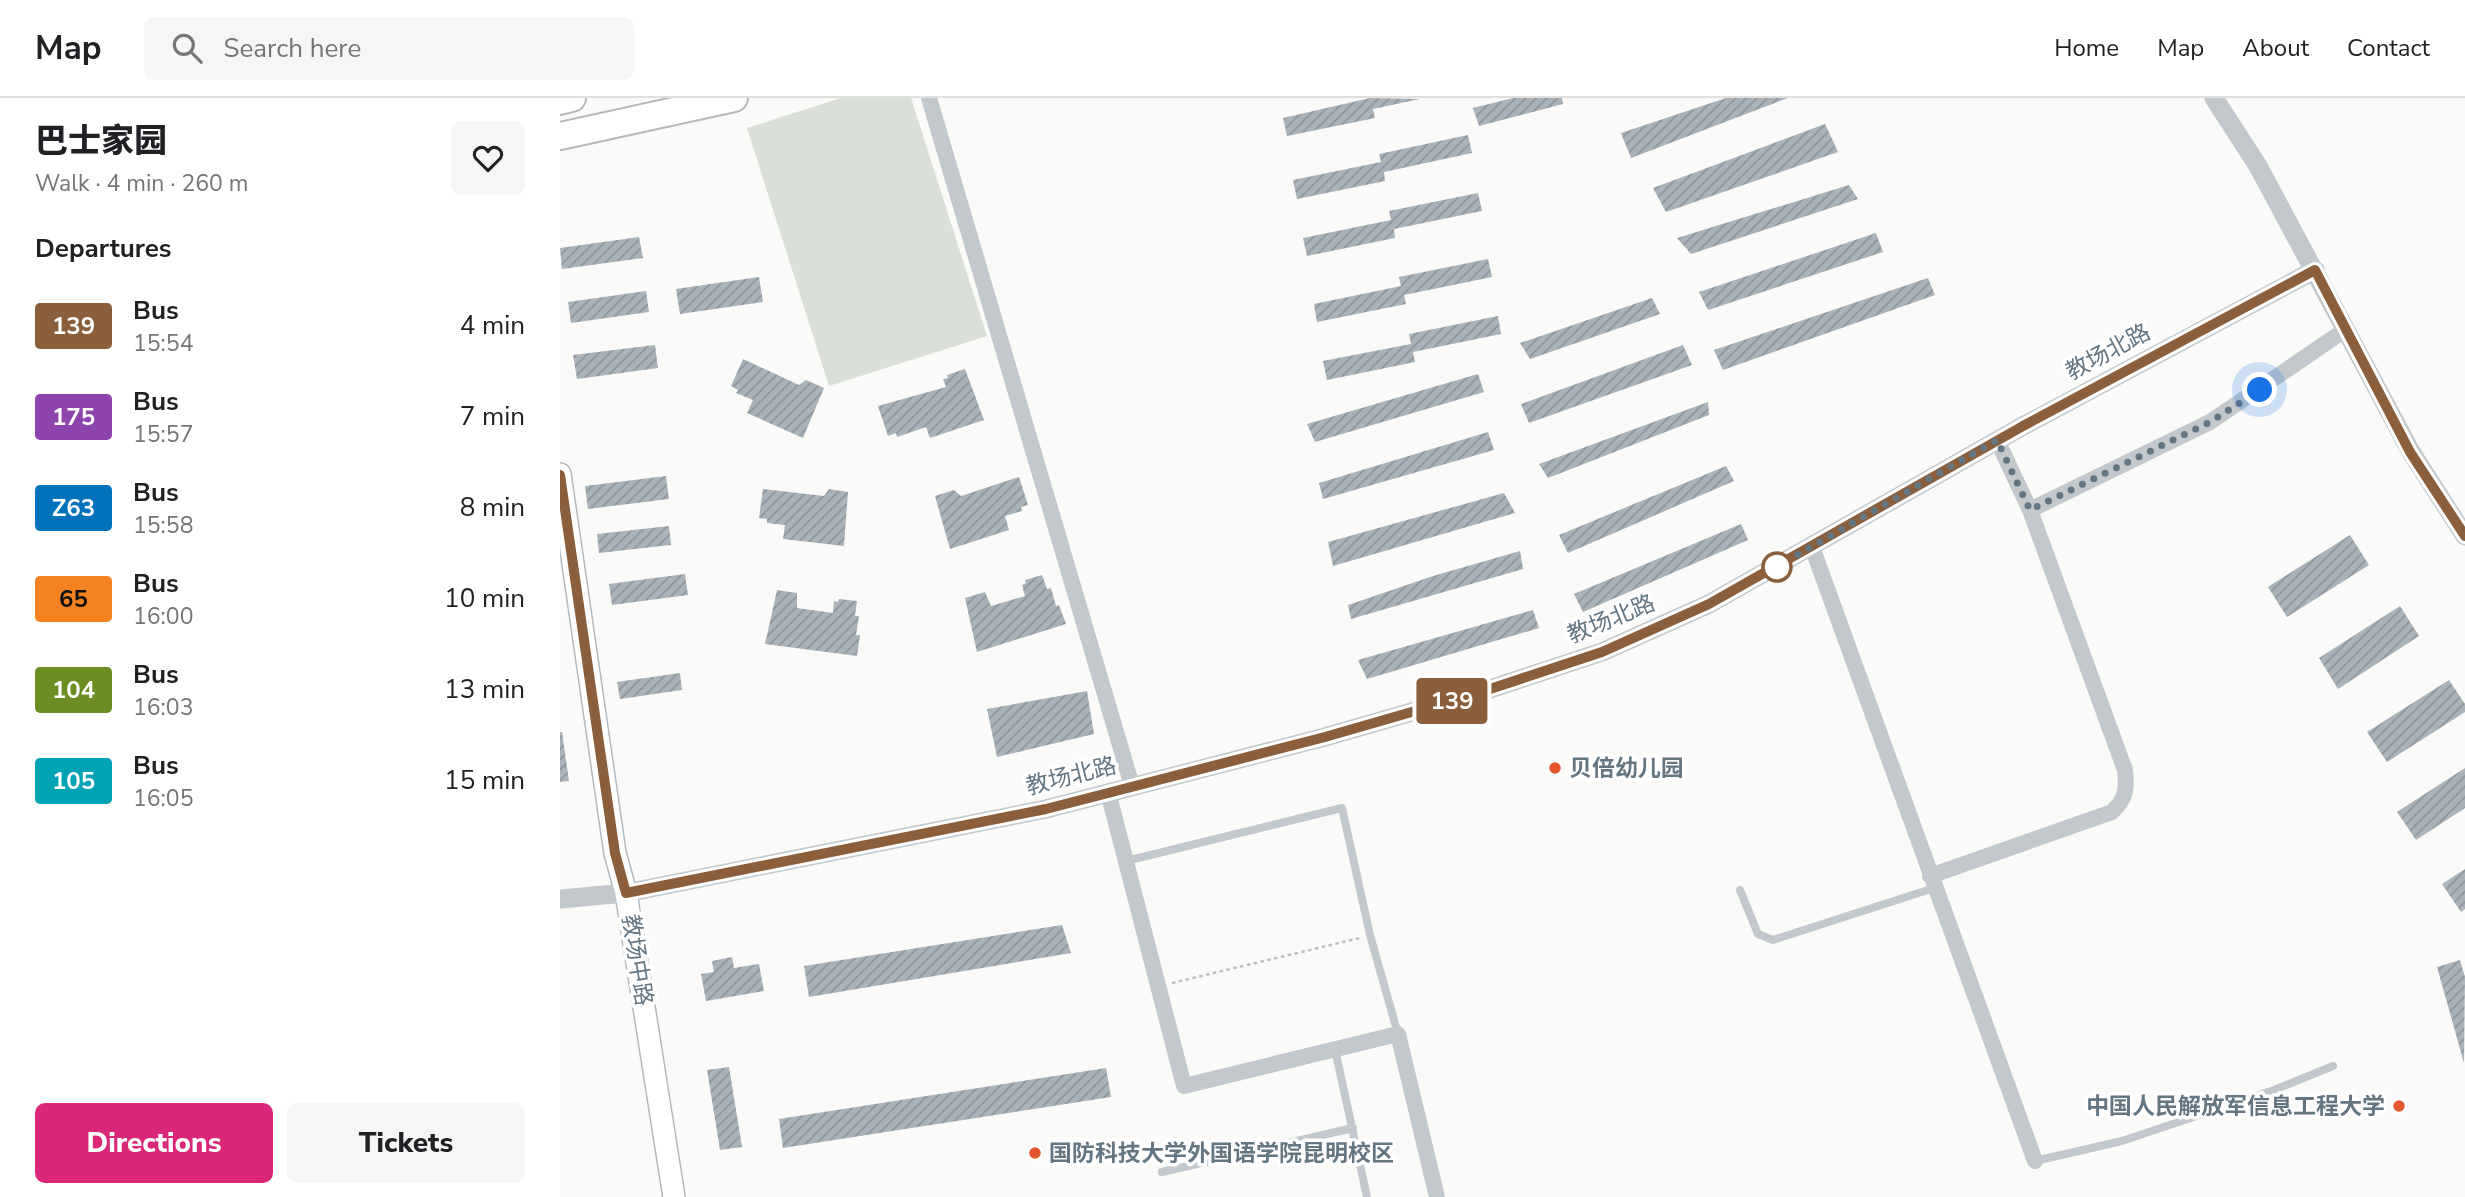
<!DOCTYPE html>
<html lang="en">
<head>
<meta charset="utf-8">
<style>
	:root { --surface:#fff; --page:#f6f6f6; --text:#202124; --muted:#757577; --line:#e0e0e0; --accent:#db2777 }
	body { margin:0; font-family:"Nunito Sans","Noto Sans SC",sans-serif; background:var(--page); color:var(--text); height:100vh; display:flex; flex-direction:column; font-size:26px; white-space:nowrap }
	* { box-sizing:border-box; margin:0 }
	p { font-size:23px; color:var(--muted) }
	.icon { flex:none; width:38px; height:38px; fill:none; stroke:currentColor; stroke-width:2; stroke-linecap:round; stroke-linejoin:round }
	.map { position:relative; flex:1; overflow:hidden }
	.details { display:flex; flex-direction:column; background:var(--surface); width:560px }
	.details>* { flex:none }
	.badge { padding:0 14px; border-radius:5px; font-size:24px; line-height:46px }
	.you { position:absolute; width:35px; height:35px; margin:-18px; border:5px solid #fff; border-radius:50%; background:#1a73e8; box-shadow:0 0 0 10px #1a73e833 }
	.map>.badge { position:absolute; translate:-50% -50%; box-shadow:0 0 0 4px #fff }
	h2 { padding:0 35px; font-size:26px; line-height:63px }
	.round { display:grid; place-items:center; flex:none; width:74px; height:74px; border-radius:10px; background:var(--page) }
	.head { display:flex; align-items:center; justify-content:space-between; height:119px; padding:0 35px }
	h1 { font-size:33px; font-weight:800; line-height:52px }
	.action { display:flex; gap:14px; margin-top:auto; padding:14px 35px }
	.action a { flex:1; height:80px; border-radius:10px; background:var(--accent); color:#fff; font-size:28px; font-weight:800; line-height:80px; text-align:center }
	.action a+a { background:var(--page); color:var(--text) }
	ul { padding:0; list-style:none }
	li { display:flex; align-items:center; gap:21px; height:91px; padding:0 35px }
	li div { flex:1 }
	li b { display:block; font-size:26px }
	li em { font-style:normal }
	li .badge { min-width:77px; font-weight:700; text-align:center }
	header { display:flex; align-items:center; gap:42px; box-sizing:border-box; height:98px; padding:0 35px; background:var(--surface); border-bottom:2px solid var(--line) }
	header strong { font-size:33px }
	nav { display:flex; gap:38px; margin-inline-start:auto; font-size:24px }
	.search { width:490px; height:63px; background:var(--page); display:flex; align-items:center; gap:18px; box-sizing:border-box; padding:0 24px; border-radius:10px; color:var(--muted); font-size:26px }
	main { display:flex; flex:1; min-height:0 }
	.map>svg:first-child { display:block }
</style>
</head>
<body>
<header>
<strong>Map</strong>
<div class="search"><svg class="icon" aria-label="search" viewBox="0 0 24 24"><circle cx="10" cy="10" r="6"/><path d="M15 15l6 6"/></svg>Search here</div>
<nav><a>Home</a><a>Map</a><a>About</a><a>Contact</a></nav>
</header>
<main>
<section class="details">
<div class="head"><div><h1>巴士家园</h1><p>Walk · 4 min · 260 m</p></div><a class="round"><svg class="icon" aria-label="heart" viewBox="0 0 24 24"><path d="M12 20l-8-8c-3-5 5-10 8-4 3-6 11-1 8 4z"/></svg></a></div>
<h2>Departures</h2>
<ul>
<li><span class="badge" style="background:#8b5e3c;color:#fff">139</span><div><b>Bus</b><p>15:54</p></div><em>4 min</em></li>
<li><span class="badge" style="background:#8e44ad;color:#fff">175</span><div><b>Bus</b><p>15:57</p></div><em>7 min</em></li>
<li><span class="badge" style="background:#0072bc;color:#fff">Z63</span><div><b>Bus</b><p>15:58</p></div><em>8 min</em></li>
<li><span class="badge" style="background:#f58220;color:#111">65</span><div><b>Bus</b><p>16:00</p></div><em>10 min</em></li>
<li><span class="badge" style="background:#6b8e23;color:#fff">104</span><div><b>Bus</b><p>16:03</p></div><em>13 min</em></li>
<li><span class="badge" style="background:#00a3b4;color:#fff">105</span><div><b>Bus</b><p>16:05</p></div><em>15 min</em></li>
</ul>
<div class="action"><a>Directions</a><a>Tickets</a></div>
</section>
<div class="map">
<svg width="1905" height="1099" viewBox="0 0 1905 1099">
	<defs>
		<pattern id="building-hatch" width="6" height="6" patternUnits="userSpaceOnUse" patternTransform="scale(1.75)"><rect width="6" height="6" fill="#aab3b9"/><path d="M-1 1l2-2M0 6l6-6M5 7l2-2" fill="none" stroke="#8e969c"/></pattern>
	</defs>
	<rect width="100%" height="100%" fill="#fafaf8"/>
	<path fill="#dadfd7" d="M281,0H351L427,238L269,288L187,30Z"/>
	<path fill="url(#building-hatch)" d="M810,0L860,1L813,11L815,20L727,38L723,20Z
		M953,0H1002L1003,6L919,28L913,10Z
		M1166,0H1228L1071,60L1061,35Z
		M1265,26L1278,54L1106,114L1093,90Z
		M908,37L912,55L824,74L825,83L737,101L733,82L821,64L819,56Z
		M1289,87L1298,101L1131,156L1117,140Z
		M918,95L922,113L834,131L835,140L747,158L743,140L831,122L829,113Z
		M1316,135L1323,154L1148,212L1139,194Z
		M79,139L83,160L2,171L0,150Z
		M928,161L932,179L844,197L846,206L757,224L754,206L841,188L839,179Z
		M199,179L203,204L120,216L116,191Z
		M1368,180L1375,197L1163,272L1154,252Z
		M86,193L89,214L11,225L8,204Z
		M1092,200L1100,216L970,261L960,245Z
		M938,218L941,236L853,254L855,264L767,282L763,263L851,246L849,236Z
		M95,247L98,270L17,281L13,257Z
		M1123,247L1132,267L969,325L961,306Z
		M183,261L239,287L246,282L264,290L243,340L187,315L193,302L176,295L178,292L171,288Z
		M405,271L424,322L370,340L366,329L337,339L336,335L328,338L318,308L386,289L383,281L388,280L387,277Z
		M918,276L924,294L755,344L747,326Z
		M1148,304L1149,317L988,380L979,366Z
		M928,334L934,352L763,401L759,385Z
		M1166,368L1174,383L1008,455L999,437Z
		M106,378L109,401L28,411L25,388Z
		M459,379L468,407L461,409L462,413L445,418L449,432L390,451L375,398L394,392L401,398Z
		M203,391L264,398L269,391L288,394L284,448L223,441L225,427L207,425V421L199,420Z
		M944,395L955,415L773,468L768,444Z
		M1181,426L1188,442L1023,514L1014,496Z
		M109,428L111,447L39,455L37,436Z
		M1790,437L1809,467L1727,519L1708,489Z
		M960,453L963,471L791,521L788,507L873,478Z
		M125,476L128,497L52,507L49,486Z
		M482,477L487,491L491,490L496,508L499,507L506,526L417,554L405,500L425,494L431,508L465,498L462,487L466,485L465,482Z
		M217,492L237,495V510L273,515L274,503L278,504L279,501L297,503L295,518H299L296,537H300L297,558L205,546Z
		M1840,508L1859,538L1778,591L1759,560Z
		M973,512L979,530L807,581L798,562Z
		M120,575L122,592L60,601L57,584Z
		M1889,582L1905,606V614L1827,664L1807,634Z
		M527,593L534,636L437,659L427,611Z
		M0,634H2L9,683L0,684Z
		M1905,670V710L1856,742L1837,714Z
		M1905,771V811L1901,814L1882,786Z
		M502,827L511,855L249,899L244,868Z
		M172,859L174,870L199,866L204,893L146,903L141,876L154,874L152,863Z
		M1900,862L1905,879L1904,965L1877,869Z
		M169,969L182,1049L160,1052L147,972Z
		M546,970L551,999L223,1050L219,1021Z"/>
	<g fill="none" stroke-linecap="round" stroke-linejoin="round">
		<defs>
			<path id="secondary" d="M0,376L55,755L66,795L114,1099"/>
			<path id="trunk" d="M0,3L12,0
				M0,38L174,0"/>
		</defs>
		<use href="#secondary" stroke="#b3babf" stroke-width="24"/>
		<use href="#trunk" stroke="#b4b9bd" stroke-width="30"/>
		<path stroke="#bbbfc2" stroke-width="2.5" stroke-dasharray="3.5 3.5" stroke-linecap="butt" d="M612,885L800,840"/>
		<path stroke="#c3c8cc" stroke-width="8" d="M566,763L782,710L810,837L838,936
			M1180,792L1198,836L1213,842L1374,790
			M775,951L807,1099
			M1475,1063L1562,1043L1714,992L1773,968
			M602,1074L793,1030"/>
		<path stroke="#c3c8cc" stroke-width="16" d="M369,0L572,688
			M1470,412L1650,324L1785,232
			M1252,449L1475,1063
			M548,694L624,988L838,936L877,1099
			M1370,778L1552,714C1566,701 1567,691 1565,672L1470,412L1437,342"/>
		<path stroke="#c3c8cc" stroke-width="19" d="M1654,0L1698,68L1851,354L1905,438
			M0,801L66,795L486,711L765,639L921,594L1042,554L1149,506L1463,328L1755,172"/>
		<use href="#secondary" stroke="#fff" stroke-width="21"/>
		<use href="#trunk" stroke="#fff" stroke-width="26"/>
	</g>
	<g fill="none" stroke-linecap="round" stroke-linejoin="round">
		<defs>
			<path id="line" d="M0,377L55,755L66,795L486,711L765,639L921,594L1042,554L1149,506L1463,328L1755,172L1850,354L1905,438"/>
		</defs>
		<use href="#line" stroke="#fff" stroke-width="16"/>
		<use href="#line" stroke="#8b5e3c" stroke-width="10"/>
		<path stroke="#657683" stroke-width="7" stroke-dasharray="0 12.6" d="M1217,469L1211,472L1437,342L1470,412L1650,324L1700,292"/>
	</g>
	<circle fill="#fff" stroke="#8b5e3c" stroke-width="3.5" cx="1217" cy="469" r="14"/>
	<g fill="#e4572e" stroke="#fff" stroke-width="2.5">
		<circle cx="995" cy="670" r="7"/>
		<circle cx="1839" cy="1008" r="7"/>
		<circle cx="475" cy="1055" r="7"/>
	</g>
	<g text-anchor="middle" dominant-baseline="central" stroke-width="7" stroke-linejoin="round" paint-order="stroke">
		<g font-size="23" fill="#657683" stroke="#fff">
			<text transform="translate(1548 254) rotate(-28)">教场北路</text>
			<text transform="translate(1051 521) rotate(-22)">教场北路</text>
			<text transform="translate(511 678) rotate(-14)">教场北路</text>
			<text transform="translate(77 862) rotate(81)">教场中路</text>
		</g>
		<g font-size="23" font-weight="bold" fill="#657683" stroke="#fff" text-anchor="start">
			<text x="1009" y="670">贝倍幼儿园</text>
			<text x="1825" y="1008" text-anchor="end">中国人民解放军信息工程大学</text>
			<text x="489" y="1055">国防科技大学外国语学院昆明校区</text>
		</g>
	</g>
</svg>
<div class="you" style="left:1700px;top:292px"></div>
<b class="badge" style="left:892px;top:603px;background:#8b5e3c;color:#fff">139</b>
</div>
</main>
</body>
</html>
